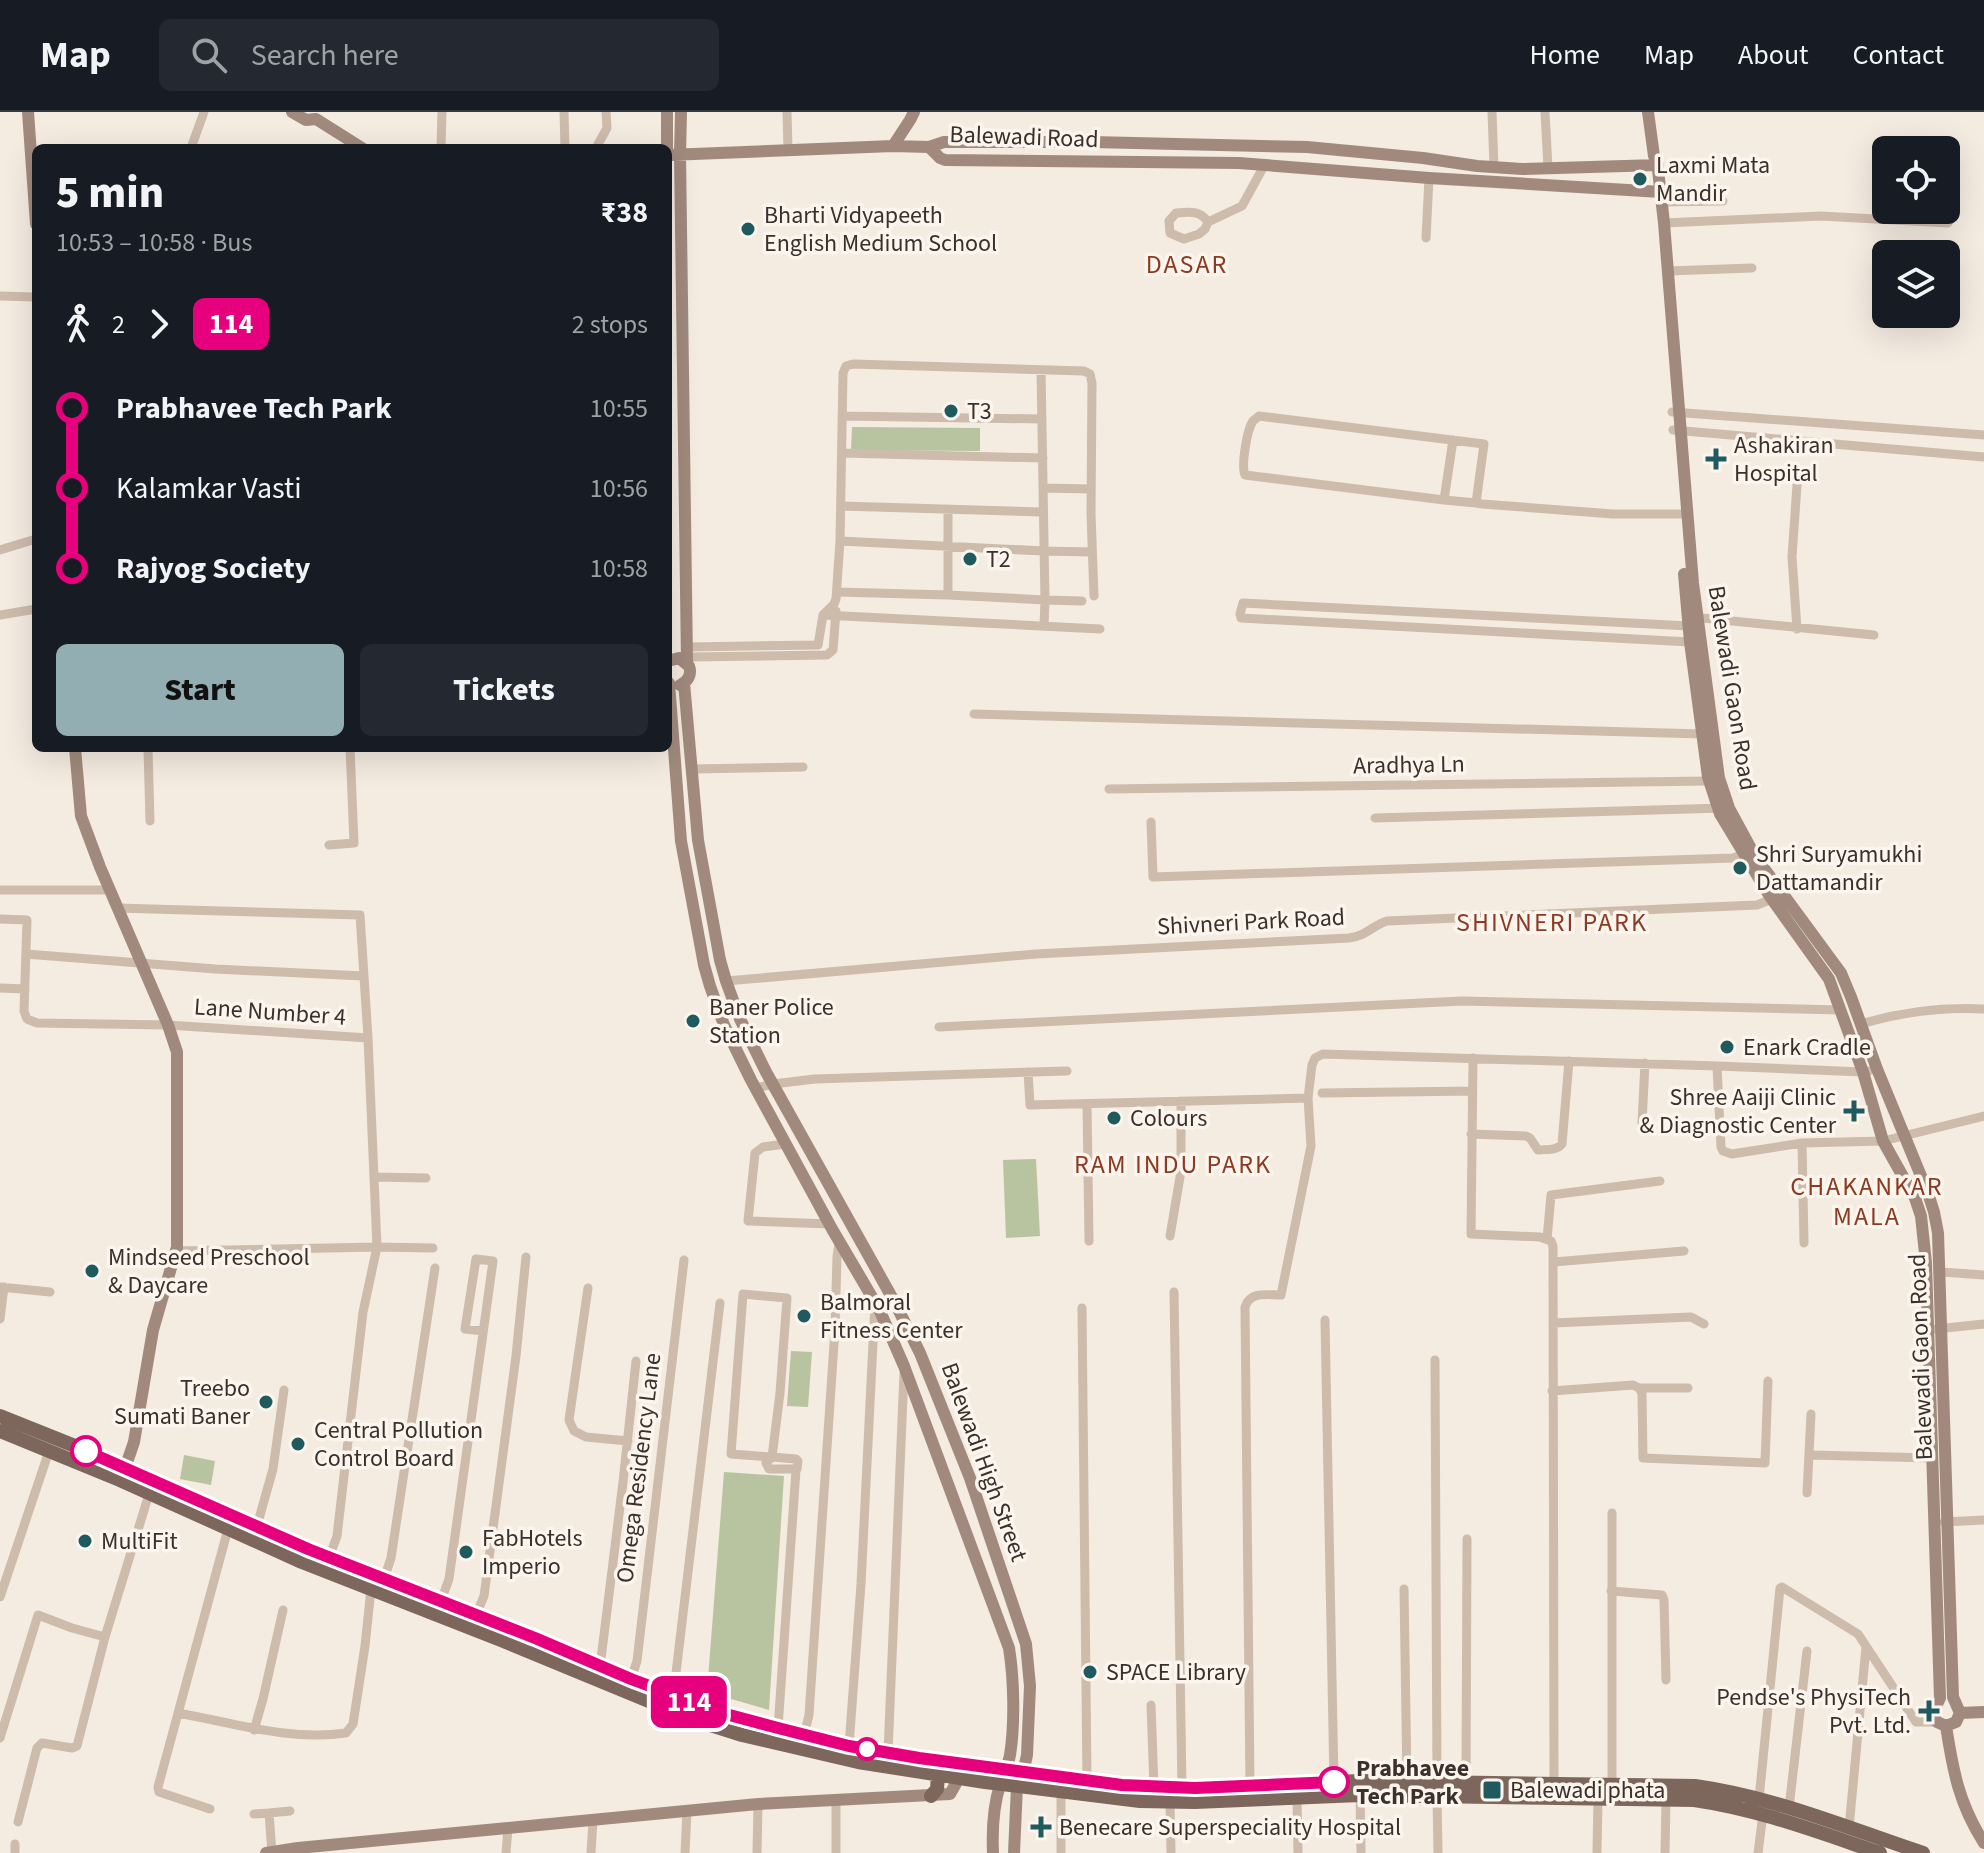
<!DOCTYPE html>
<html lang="en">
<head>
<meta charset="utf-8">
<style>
	:root { --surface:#171b24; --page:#242831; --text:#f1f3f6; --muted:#9ea1a6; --line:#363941; --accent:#92aeb2 }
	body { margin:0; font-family:"Source Sans 3",sans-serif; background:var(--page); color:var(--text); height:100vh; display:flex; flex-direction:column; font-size:30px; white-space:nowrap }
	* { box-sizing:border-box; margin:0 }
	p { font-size:26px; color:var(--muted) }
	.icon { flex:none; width:44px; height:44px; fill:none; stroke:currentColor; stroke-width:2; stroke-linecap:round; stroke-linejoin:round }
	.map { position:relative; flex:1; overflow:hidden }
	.drawer { position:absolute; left:32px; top:32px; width:640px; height:608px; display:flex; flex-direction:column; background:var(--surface); border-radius:12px; box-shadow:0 8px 32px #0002 }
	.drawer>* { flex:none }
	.badge { padding:0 16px; border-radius:12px; font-size:28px; line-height:52px }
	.tools { position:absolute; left:1872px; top:24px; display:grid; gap:16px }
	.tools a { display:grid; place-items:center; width:88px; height:88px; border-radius:12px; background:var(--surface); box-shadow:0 8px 32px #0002; font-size:40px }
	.map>.badge { position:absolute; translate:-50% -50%; box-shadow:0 0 0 4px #fff }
	.legs { display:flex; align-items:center; gap:12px; height:88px; padding:0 24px; font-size:26px }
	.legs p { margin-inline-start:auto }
	.headline { display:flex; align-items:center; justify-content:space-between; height:136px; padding:0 24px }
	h1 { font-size:44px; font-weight:800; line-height:60px }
	.button { display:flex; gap:16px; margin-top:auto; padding:16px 24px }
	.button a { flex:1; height:92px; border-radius:12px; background:var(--accent); color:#111; font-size:32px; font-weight:800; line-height:92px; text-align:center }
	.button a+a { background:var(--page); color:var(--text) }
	ul { padding:0 24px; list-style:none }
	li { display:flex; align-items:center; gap:28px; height:80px; font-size:30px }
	li i { display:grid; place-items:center; width:12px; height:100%; margin:0 10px; background:currentColor }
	li i::after { content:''; width:20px; height:20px; margin:-10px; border:6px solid; border-radius:50%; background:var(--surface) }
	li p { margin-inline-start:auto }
	li:first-child i { background:linear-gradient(#0000 50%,currentColor 0) }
	li:last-child i { background:linear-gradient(currentColor 50%,#0000 0) }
	header { display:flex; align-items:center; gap:48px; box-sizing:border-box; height:112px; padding:0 40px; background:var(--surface); border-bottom:2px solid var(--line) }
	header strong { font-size:38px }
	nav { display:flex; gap:44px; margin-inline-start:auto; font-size:28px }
	.search { width:560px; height:72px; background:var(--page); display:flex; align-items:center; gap:20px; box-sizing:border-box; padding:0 28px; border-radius:12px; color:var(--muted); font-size:30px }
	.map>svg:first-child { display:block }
</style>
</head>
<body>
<header>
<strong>Map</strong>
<div class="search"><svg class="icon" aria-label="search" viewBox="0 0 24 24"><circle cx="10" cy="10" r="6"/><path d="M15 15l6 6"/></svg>Search here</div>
<nav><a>Home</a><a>Map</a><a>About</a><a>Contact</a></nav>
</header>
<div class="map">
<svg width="1984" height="1741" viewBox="0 0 1984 1741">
	<rect width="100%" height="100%" fill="#f4ebe1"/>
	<path fill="#b8c4a0" d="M852,315L980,316V339L851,338Z
		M1036,1047L1040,1124L1006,1126L1003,1048Z
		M791,1239L812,1240L808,1295L787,1294Z
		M184,1343L215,1349L211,1373L180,1367Z
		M724,1360L784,1364L769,1598L707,1580Z"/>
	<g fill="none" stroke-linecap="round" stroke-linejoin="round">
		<path stroke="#cdbbac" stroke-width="9" d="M564,0L565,36
			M787,0L788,38
			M1492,0L1494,55
			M1545,0L1548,56
			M191,36L204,0
			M441,36L442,0
			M596,36L607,16L606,0
			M1662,90L1723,89
			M1208,110C1200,98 1190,100 1176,101L1169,109L1170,121L1184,127L1199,122L1205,117L1208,110L1242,94L1265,52
			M1664,111L1821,104L1948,111
			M1426,126L1429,66
			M1668,159L1752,156
			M0,184L36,185
			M1672,300L1984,323
			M842,304L1042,307
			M1673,318L1984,345
			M842,341L1043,346
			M1797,373L1792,445L1797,517
			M1043,376L1091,377
			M1444,388L1453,328
			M1476,391L1484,332L1259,304C1257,306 1255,307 1253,309C1247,317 1241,354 1245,363L1444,388L1476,391L1482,392L1613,402H1688
			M841,394L1043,400
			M840,429L1044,439L1092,440
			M0,438L36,427
			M837,480L948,483V398
			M948,483L1045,488L1041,258
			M0,503L36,497
			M823,503L1100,517
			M1692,505L1874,523
			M1044,514L1045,488L1082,489
			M1689,514L1243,491L1240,502L1241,506L1690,530
			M687,535L818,533L823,503L834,492L836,487L840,429L843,261L846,254L853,252L1084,259L1090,262L1092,271L1091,402L1094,484
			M687,545L827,543L833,538L836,499
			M974,602L1702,622
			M148,636L150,709
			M692,657L803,655
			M1109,677L1709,669
			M1375,706L1724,696
			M1151,710L1153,765L1733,746L1744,742
			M329,733L354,731L350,636
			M0,778H111
			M117,796L360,803L368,926L377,1135L363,1200L337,1424L329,1446
			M0,807L27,808L24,899L27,907L37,911L168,913L368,926
			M26,842L215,857L363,864
			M726,869L1036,842L1349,826C1368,823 1370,815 1387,809L1757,793L1772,787
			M0,876L25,877
			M1861,912C1901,900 1942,895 1984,897
			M939,915L1462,889L1841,898
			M1473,946L1471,1122L1540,1125L1551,1129L1553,1134L1554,1672
			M1717,954L1721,1035L1723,1039L1732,1042L1802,1031L1883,1029L1984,1004
			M1028,960L1030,993L1308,986
			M756,976L773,972L815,967L1067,959
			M1322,981L1472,979
			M1087,993L1089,1129
			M1642,1011L1645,951
			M1471,1022L1526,1024L1530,1026L1538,1038C1546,1037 1557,1039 1562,1032L1569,949
			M1802,1031L1804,1131
			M785,1032L763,1035L755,1041L748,1109L829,1112
			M374,1065L426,1066
			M1170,1124L1181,1059V989
			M1547,1127L1551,1083L1660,1069
			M176,1139L377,1135L433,1136
			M1554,1150L1684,1139
			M1941,1160L1984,1163
			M0,1175L50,1180
			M588,1176L569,1308L574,1319L586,1325L628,1329
			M1174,1180L1182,1676
			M743,1182L787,1186L780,1281L772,1345L731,1342Z
			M1082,1196L1087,1669
			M0,1207L4,1175
			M1325,1208L1334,1670
			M1553,1211L1691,1205L1704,1212
			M1936,1217L1984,1212
			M1435,1248L1437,1670
			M1639,1276H1688
			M1552,1279L1633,1273L1639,1276L1642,1281L1643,1346L1765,1351L1768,1269
			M1810,1343L1932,1346
			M772,1345L796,1347L798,1349L797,1357H769L766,1351Z
			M1807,1381L1811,1302
			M1612,1401V1672
			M1944,1410L1984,1408
			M257,1414L273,1357L284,1278
			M384,1467L391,1446L435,1156
			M1404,1477L1407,1670
			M1611,1479L1662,1483L1664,1488L1666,1568
			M0,1485L49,1339
			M441,1489L449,1467L493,1149L476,1147L465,1217L483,1219
			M476,1503L484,1484L516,1244L526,1145
			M600,1555L623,1370L636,1249
			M631,1567L637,1549L684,1148
			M669,1582L676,1561L720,1191
			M1151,1593L1154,1675
			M178,1601C234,1611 289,1629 346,1621L353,1612L365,1534L371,1477
			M778,1616L796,1358
			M254,1618L263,1587L283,1498
			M804,1623L809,1603L835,1217L837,1145L839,1131
			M0,1626L38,1503L72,1516L105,1525L149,1382
			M849,1634L861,1472L875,1191
			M888,1641L904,1261
			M1466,1671L1467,1427
			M1250,1674L1245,1195C1250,1179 1267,1183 1281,1183L1311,1034L1308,986L1312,953L1315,946L1323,942L1717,954L1863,960L1869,959
			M1061,1680V1741
			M1360,1683L1361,1741
			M1437,1684L1438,1741
			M1297,1686L1298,1741
			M1759,1687L1780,1476L1782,1475L1858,1522L1916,1610H1937
			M1170,1690L1171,1741
			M1789,1696L1807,1539
			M210,1697L159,1680L158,1675L228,1417
			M254,1702L269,1701
			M18,1710L37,1636L42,1631L72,1636L77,1634L105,1525
			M1849,1716L1866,1535
			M15,1732V1741
			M272,1741L269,1701L290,1699
			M506,1741L508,1716
			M591,1741L593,1708
			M685,1741L687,1699
			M757,1741L758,1692
			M836,1741V1688
			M1597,1741L1598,1687
			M1665,1741L1666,1688
			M1758,1741L1763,1702"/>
		<path stroke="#a18a7d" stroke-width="12" d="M28,0L36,112
			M292,0L306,8L316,7L362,36
			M681,0L680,43L687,550
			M1648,0L1654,44L1657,49L1664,111L1693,471L1719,666L1729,696L1755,744L1841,861L1851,885L1877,957L1928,1081L1934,1100L1938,1121L1953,1585L1960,1601L1956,1610L1946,1614
			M893,34L910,8L914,0
			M929,35L940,46L945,48L1239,51L1429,66L1661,80
			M667,36V0
			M668,43L893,34L929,35L944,30H1092L1307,35L1423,46L1477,54L1522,57L1658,53
			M1684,462L1690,530L1708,665L1720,702L1769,783L1829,867L1863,960L1883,1029L1915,1086L1921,1104L1926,1151L1940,1586L1933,1601L1937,1610L1946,1614
			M668,549L679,546L689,554C692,562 688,570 680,573
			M669,571L681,729L704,853L710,874L724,913L751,968L832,1117L879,1197L904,1254L1009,1536C1014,1567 1015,1612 1010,1643C1008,1654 1003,1662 1000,1673C993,1695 992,1718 993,1741
			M684,571L698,728L720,848L726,869L740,907L766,960L894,1189L920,1241L970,1366L1026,1532L1030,1574L1027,1643L1023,1661L1017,1674L1014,1741
			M75,636L81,704L100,755L168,913L177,940V1135L153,1218L134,1330L123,1362
			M1960,1601L1984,1600
			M1946,1614C1953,1659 1959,1692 1984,1731
			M266,1741L298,1736L758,1692L950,1682L959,1666"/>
		<path stroke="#7d675c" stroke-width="14" d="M0,1304L85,1338L308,1437L517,1519L631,1567L722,1601L849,1634L919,1646L1023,1661L1140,1675L1195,1676L1360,1669L1695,1674C1774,1685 1848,1716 1923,1741
			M0,1319L120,1368L302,1450L501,1528L695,1608L742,1623L858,1650L985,1670L1140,1689L1195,1690L1360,1683L1694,1688C1758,1697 1818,1720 1880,1741
			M931,1684L937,1677L938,1663"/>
	</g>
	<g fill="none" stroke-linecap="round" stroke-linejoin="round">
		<defs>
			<path id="line-1" d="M86,1339L308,1437L535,1526L631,1567L722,1601L778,1616L849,1634L919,1646L1122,1673L1195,1676L1334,1670"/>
		</defs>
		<use href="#line-1" stroke="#fff" stroke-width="18"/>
		<use href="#line-1" stroke="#e6007e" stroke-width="12"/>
	</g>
	<g fill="#1f5a5e" stroke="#fbf5ee" stroke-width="3">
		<circle cx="1640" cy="67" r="8"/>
		<circle cx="748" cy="117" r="8"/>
		<circle cx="951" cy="299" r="8"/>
		<path d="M1712 335h8v8h8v8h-8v8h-8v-8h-8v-8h8z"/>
		<circle cx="970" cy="447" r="8"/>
		<circle cx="1740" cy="756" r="8"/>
		<circle cx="693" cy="909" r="8"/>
		<circle cx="1727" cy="935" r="8"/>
		<path d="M1850 987h8v8h8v8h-8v8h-8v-8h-8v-8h8z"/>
		<circle cx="1114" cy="1006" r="8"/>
		<circle cx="92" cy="1159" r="8"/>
		<circle cx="804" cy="1204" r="8"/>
		<circle cx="266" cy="1290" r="8"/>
		<circle cx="298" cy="1332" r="8"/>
		<circle cx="85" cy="1429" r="8"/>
		<circle cx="466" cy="1440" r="8"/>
		<circle cx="1090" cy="1560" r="8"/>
		<path d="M1925 1587h8v8h8v8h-8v8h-8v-8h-8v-8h8z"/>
		<rect x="1482" y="1668" width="20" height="20" rx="4"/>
		<path d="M1037 1703h8v8h8v8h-8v8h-8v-8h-8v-8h8z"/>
	</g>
	<g fill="#fff" stroke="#e6007e" stroke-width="4">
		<circle cx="86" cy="1339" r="14"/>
		<circle cx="867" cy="1637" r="10"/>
		<circle cx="1334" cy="1670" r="14"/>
	</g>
	<g text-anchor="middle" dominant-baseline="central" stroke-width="7" stroke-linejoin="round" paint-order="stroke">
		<g font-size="24" fill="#3b302b" stroke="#fbf5ee">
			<text transform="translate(1024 25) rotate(2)">Balewadi Road</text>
			<text transform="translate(1732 576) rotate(81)">Balewadi Gaon Road</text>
			<text transform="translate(1409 653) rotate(-1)">Aradhya Ln</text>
			<text transform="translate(1251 810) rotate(-3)">Shivneri Park Road</text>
			<text transform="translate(270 900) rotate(4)">Lane Number 4</text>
			<text transform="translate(1921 1245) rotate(-92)">Balewadi Gaon Road</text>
			<text transform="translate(984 1350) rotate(70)">Balewadi High Street</text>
			<text transform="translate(639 1356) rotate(-83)">Omega Residency Lane</text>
		</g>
		<g font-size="24" fill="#3b302b" stroke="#fbf5ee" text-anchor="start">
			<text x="1656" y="53">Laxmi Mata<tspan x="1656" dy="28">Mandir</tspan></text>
			<text x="764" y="103">Bharti Vidyapeeth<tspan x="764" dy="28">English Medium School</tspan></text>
			<text x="967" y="299">T3</text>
			<text x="1734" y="333">Ashakiran<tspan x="1734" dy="28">Hospital</tspan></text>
			<text x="986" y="447">T2</text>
			<text x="1756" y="742">Shri Suryamukhi<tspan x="1756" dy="28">Dattamandir</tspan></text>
			<text x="709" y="895">Baner Police<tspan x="709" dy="28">Station</tspan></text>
			<text x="1743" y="935">Enark Cradle</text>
			<text x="1836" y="985" text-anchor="end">Shree Aaiji Clinic<tspan x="1836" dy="28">&amp; Diagnostic Center</tspan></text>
			<text x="1130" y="1006">Colours</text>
			<text x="108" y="1145">Mindseed Preschool<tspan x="108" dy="28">&amp; Daycare</tspan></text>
			<text x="820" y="1190">Balmoral<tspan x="820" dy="28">Fitness Center</tspan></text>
			<text x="250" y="1276" text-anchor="end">Treebo<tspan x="250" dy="28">Sumati Baner</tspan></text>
			<text x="314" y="1318">Central Pollution<tspan x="314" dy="28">Control Board</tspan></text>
			<text x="482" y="1426">FabHotels<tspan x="482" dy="28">Imperio</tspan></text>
			<text x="101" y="1429">MultiFit</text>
			<text x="1106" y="1560">SPACE Library</text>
			<text x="1911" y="1585" text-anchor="end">Pendse's PhysiTech<tspan x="1911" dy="28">Pvt. Ltd.</tspan></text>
			<text x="1510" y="1678">Balewadi phata</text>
			<text x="1059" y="1715">Benecare Superspeciality Hospital</text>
		</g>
		<g font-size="24" font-weight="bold" fill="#3b302b" stroke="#fbf5ee" text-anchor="start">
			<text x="1356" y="1656">Prabhavee<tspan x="1356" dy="28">Tech Park</tspan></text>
		</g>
		<g font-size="26" letter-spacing="2" fill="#8c3b22" stroke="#fbf5ee">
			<text x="1187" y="152">DASAR</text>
			<text x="1552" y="810">SHIVNERI PARK</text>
			<text x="1173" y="1052">RAM INDU PARK</text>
			<text x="1867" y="1074">CHAKANKAR<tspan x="1867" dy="30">MALA</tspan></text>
		</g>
	</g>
</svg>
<div class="tools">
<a><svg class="icon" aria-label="locate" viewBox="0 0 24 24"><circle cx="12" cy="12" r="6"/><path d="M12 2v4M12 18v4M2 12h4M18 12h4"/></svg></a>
<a><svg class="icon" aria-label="layers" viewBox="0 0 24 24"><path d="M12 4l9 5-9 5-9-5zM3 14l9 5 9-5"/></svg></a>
</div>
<b class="badge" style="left:689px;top:1590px;background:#e6007e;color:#fff">114</b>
<section class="drawer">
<div class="headline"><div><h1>5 min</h1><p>10:53 – 10:58 · Bus</p></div><b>₹38</b></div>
<div class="legs"><svg class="icon" aria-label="walk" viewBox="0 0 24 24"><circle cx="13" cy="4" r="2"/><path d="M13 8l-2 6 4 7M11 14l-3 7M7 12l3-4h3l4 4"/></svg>2<svg class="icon" aria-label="forward" viewBox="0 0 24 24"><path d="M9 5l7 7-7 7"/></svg><b class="badge" style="background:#e6007e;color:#fff">114</b><p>2 stops</p></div>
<ul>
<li><i style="color:#e6007e"></i><b>Prabhavee Tech Park</b><p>10:55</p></li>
<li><i style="color:#e6007e"></i><span>Kalamkar Vasti</span><p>10:56</p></li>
<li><i style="color:#e6007e"></i><b>Rajyog Society</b><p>10:58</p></li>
</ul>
<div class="button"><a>Start</a><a>Tickets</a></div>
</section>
</div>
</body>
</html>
